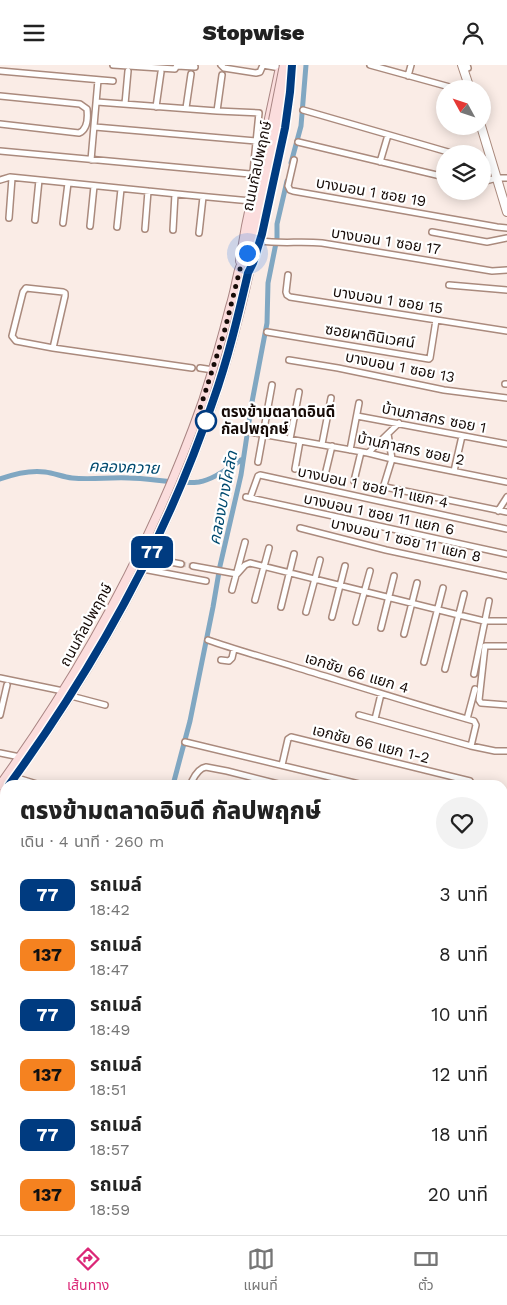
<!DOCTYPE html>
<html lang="th">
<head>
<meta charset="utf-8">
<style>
	:root { --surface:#fff; --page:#f2f2f2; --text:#222; --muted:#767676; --line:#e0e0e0; --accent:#db2777 }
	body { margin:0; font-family:"Work Sans","Noto Sans Thai",sans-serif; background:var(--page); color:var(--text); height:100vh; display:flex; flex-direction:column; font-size:19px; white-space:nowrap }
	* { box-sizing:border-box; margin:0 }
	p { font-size:16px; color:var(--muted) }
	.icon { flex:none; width:28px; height:28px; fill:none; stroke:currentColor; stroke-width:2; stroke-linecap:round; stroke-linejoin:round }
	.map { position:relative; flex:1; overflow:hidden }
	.side { position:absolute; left:0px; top:715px; width:508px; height:455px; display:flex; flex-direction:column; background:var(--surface); border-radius:15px 15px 0 0; box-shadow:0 2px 12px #0003 }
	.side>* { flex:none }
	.badge { padding:0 10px; border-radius:8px; font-size:18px; line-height:32px }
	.needle { width:32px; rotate:310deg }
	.controls { position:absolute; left:436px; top:15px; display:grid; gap:10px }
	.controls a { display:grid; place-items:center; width:55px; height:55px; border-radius:50%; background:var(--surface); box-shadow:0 2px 12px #0003; font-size:25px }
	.you { position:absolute; width:25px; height:25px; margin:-12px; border:4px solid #fff; border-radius:50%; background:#1a73e8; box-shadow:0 0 0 8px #1a73e833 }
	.map>.badge { position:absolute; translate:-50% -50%; box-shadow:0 0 0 2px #fff }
	.round { display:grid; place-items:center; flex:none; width:52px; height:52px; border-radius:26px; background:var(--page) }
	.head { display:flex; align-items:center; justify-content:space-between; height:85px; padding:0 20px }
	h1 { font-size:24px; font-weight:800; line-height:38px }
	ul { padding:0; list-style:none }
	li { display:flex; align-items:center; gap:15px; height:60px; padding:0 20px }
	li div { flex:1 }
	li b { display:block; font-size:19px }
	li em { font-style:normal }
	li .badge { min-width:55px; font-weight:700; text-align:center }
	header { display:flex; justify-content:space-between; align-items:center; height:65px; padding:0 20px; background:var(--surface); font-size:22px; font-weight:800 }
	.tab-bar { display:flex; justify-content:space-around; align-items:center; height:70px; border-top:1px solid var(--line); background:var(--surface); font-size:14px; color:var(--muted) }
	.tab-bar a { display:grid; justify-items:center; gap:2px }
	.tab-bar .on { color:var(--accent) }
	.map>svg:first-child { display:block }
</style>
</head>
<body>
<header><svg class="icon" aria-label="menu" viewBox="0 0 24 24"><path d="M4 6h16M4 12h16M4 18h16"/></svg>Stopwise<svg class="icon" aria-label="person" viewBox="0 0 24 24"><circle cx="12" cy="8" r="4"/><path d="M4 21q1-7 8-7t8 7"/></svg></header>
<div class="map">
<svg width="507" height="1170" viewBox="0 0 507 1170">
	<rect width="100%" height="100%" fill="#faece6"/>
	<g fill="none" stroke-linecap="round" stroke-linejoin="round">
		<path stroke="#80a7c2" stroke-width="5" d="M291,98L301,61L306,0
			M0,414C14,409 30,405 45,407C54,408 63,412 72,413C91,415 110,412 129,413C150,413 179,420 199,417C215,414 229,402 243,394
			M173,720L190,656L213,542L220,501L241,410L252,337L267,258L268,218L277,173V159L287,116"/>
		<path stroke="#d8cac5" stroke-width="5" stroke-dasharray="5 2.5" stroke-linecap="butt" d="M181,499L193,501"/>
		<defs>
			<path id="minor" d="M113,0L175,4L177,0
				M221,0L224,3L256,8L260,7L263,0
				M263,0L280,3
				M370,0L457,24
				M467,0L468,3
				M177,1L195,2
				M0,6L113,16
				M408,11L411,0
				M0,31L80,39L87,44C88,53 88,64 79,68L0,59
				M125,39L128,6
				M156,42L161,7
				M186,43L191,9
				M303,45L455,89
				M217,46L222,10
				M95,62L256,76
				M298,77L445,112
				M0,86L250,109L253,107L259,48L217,46L97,37
				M91,95L98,15
				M294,95L288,121L290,125L293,126L497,162L507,163
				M380,97L388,70
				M0,115L10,112L20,113L187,130L251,136
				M482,117L497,113H507
				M9,153L12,113
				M35,155L39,115
				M63,158L68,118
				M90,161L94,121
				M117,162L121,124
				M145,164L148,126
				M173,165L175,129
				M432,167L487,177L507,173
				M199,168L203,132
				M260,176C281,179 301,176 322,178L492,206L507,205
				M288,210L286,227L287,230L290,232L507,266
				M449,220L507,225
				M267,267L429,294L430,293L436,255
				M53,283L65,231V228L63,227L26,223L23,227L12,271L16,276L53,283L192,303
				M289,295L338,303L444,325L507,333
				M200,303L213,305
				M505,319H507
				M357,351L507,379
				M250,367L368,388L392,394L507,417
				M388,369L392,394L384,420L385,422L507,447
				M290,374L299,327
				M322,379L331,333
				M350,385L359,338
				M368,388L399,358
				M258,397L272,320
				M295,404L300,376
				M454,406L462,371
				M325,410L332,381
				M354,416L361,387
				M246,432L507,489
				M250,433L258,411L260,410L507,464
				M498,446L507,432
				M300,463L386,485L507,511
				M149,493L181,499
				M193,501L237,509L245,500L250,498L459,550L484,556H507
				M143,504L206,516
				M232,525L245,477
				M255,535L269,483
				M281,542L294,489
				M306,547L320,495
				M332,552L345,501
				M356,557L370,506
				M381,563L394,511
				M404,569L417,518
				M208,575C236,585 266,593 295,602C354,620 414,639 474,656L476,660L471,681
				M507,581H485L479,635L481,638L507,640
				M221,595L229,596L232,593L234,584
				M424,597L443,523
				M445,604L464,529
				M474,609L489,536
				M0,613L63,626
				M71,631L105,640
				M0,650L7,620
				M359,650L471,681L495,686H507
				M375,654L381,629
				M467,654L475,624
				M185,677L363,720
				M0,688L20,692
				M282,700L288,674L291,672L470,716L472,720
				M14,712L40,720
				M192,716C195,710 199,703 206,702L227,706L282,720
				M0,752L5,753
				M502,756L507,757
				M0,789L5,791
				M505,810L507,796
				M502,832L507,833
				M0,852L5,853
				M502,860L507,861
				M502,886L507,887
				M502,912L507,913
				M0,928L5,929
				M502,938L507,939
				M0,963L5,944
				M502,966L507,967
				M502,991H507
				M0,999L5,1000
				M502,1067L507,1068
				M0,1087L5,1089
				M0,1110L1,1105
				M502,1125L507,1126
				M0,1135L5,1137
				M426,1165L462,1170
				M16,1168L17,1165
				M46,1170L48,1165
				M57,1170L62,1165C70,1166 77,1168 86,1170
				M195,1170L196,1165
				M304,1170L305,1165"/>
			<path id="secondary" d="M462,0L470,24
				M481,61L507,147"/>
			<path id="primary" d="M273,116C281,82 289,47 291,12
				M240,196L246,161L279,7
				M0,720C86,601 154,475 203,336C213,305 222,274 230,242C234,230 236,217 239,205C241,199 245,194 247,188C255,162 258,132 263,106
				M9,720C102,594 176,456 223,307C243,242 256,175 270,109
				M0,732L5,725"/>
		</defs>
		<use href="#minor" stroke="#aa8a7d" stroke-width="8"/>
		<use href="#secondary" stroke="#aa8a7d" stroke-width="10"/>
		<use href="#primary" stroke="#a98583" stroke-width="10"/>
		<use href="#minor" stroke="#fff" stroke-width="5"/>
		<use href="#secondary" stroke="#fff" stroke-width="8"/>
		<use href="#primary" stroke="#fbdddd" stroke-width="8"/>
		<defs>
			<path id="primary-bridge" d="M263,106L284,0
				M270,109L291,0"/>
		</defs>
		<use href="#primary-bridge" stroke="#a98583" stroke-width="10" stroke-linecap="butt"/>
		<use href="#primary-bridge" stroke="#fbdddd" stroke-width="8"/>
	</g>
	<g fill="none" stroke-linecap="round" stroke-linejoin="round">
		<defs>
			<path id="line" d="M9,720C95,602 166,475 213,336C228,294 238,251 248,208L253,198L262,169L285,63L290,27L292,0"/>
		</defs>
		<use href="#line" stroke="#fff" stroke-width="11"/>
		<use href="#line" stroke="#003b80" stroke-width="8"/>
		<path stroke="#160b07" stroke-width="5" stroke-dasharray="0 9" d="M206,356L198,350L224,268L240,204L247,188"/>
	</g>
	<circle fill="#fff" stroke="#003b80" stroke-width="2.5" cx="206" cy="356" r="10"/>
	<g text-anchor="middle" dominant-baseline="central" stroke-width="4.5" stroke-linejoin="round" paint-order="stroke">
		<g font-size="15" fill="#160b07" stroke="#fff">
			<text transform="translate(257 101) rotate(-78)">ถนนกัลปพฤกษ์</text>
			<text transform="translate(371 127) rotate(10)">บางบอน 1 ซอย 19</text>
			<text transform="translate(386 176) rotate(9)">บางบอน 1 ซอย 17</text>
			<text transform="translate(388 235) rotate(9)">บางบอน 1 ซอย 15</text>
			<text transform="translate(370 271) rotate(9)">ซอยผาตินิเวศน์</text>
			<text transform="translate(400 302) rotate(11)">บางบอน 1 ซอย 13</text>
			<text transform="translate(434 353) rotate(11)">บ้านภาสกร ซอย 1</text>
			<text transform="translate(411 384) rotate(12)">บ้านภาสกร ซอย 2</text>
			<text transform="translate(373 422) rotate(12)">บางบอน 1 ซอย 11 แยก 4</text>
			<text transform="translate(379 449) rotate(12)">บางบอน 1 ซอย 11 แยก 6</text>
			<text transform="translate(406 475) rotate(13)">บางบอน 1 ซอย 11 แยก 8</text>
			<text transform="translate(86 560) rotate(-61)">ถนนกัลปพฤกษ์</text>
			<text transform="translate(357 608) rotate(17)">เอกชัย 66 แยก 4</text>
			<text transform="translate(371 679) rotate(14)">เอกชัย 66 แยก 1-2</text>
		</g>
		<g font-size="15" font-weight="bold" fill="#160b07" stroke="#fff" text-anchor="start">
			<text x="221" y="347">ตรงข้ามตลาดอินดี<tspan x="221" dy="17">กัลปพฤกษ์</tspan></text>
		</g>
		<g font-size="16" font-style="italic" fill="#004a6f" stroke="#fff">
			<text transform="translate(124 402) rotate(2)">คลองควาย</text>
			<text transform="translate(223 433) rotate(-79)">คลองบางโคลัด</text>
		</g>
	</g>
</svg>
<div class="controls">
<a><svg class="needle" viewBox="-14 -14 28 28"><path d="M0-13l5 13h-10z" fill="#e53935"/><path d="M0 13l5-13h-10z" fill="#767676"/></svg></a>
<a><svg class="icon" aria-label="layers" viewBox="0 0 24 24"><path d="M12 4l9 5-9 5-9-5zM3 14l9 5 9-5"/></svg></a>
</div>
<div class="you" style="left:247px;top:188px"></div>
<b class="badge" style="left:152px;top:487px;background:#003b80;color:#fff">77</b>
<section class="side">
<div class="head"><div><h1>ตรงข้ามตลาดอินดี กัลปพฤกษ์</h1><p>เดิน · 4 นาที · 260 m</p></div><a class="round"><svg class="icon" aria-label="heart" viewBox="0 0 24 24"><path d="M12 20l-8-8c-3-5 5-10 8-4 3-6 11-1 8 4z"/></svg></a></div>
<ul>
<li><span class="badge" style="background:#003b80;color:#fff">77</span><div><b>รถเมล์</b><p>18:42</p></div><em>3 นาที</em></li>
<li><span class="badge" style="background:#f58220;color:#111">137</span><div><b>รถเมล์</b><p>18:47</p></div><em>8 นาที</em></li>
<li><span class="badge" style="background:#003b80;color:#fff">77</span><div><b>รถเมล์</b><p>18:49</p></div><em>10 นาที</em></li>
<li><span class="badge" style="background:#f58220;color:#111">137</span><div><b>รถเมล์</b><p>18:51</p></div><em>12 นาที</em></li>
<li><span class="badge" style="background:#003b80;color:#fff">77</span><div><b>รถเมล์</b><p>18:57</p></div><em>18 นาที</em></li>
<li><span class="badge" style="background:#f58220;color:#111">137</span><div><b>รถเมล์</b><p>18:59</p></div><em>20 นาที</em></li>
</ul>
</section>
</div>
<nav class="tab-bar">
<a class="on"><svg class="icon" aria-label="directions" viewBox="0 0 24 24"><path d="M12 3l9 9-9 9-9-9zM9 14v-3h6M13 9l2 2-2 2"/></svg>เส้นทาง</a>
<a><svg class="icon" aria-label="map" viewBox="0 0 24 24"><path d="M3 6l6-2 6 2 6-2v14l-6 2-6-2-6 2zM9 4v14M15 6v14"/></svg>แผนที่</a>
<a><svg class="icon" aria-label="tickets" viewBox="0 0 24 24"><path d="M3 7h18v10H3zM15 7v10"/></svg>ตั๋ว</a>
</nav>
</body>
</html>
